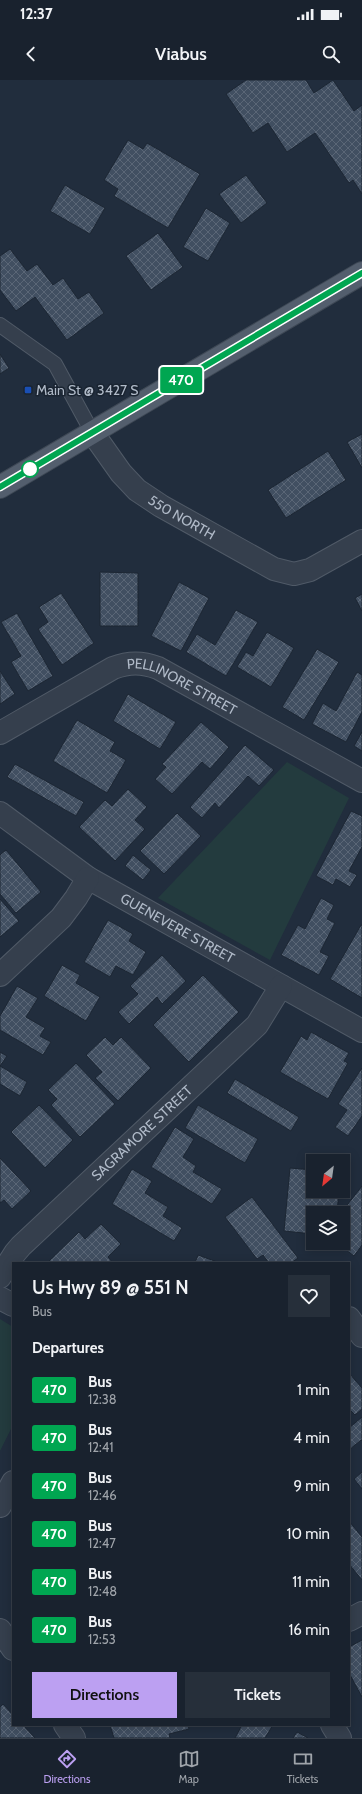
<!DOCTYPE html>
<html lang="en">
<head>
<meta charset="utf-8">
<style>
	:root { --surface:#19222e; --page:#262f3a; --text:#f1f3f6; --muted:#9fa4aa; --line:#373f4a; --accent:#bca0f2 }
	body { margin:0; font-family:Cabin,sans-serif; background:var(--page); color:var(--text); height:100vh; display:flex; flex-direction:column; font-size:15px; white-space:nowrap }
	* { box-sizing:border-box; margin:0 }
	p { font-size:13px; color:var(--muted) }
	.icon { flex:none; width:22px; height:22px; fill:none; stroke:currentColor; stroke-width:2; stroke-linecap:round; stroke-linejoin:round }
	.map { position:relative; flex:1; overflow:hidden }
	.panel { position:absolute; left:12px; top:1182px; width:338px; height:464px; display:flex; flex-direction:column; background:var(--surface); border-radius:0px; box-shadow:0 2px 10px #0003,0 0 0 1px var(--line) }
	.panel>* { flex:none }
	.badge { padding:0 8px; border-radius:3px; font-size:14px; line-height:26px }
	.needle { width:26px; rotate:209deg }
	.controls { position:absolute; left:306px; top:1074px; display:grid; gap:8px }
	.controls a { display:grid; place-items:center; width:44px; height:44px; border-radius:0px; background:var(--surface); box-shadow:0 2px 10px #0003,0 0 0 1px var(--line); font-size:20px }
	.map>.badge { position:absolute; translate:-50% -50%; box-shadow:0 0 0 2px #fff }
	h2 { padding:0 20px; font-size:15px; line-height:36px }
	.round { display:grid; place-items:center; flex:none; width:42px; height:42px; border-radius:0px; background:var(--page) }
	.overview { display:flex; align-items:center; justify-content:space-between; height:68px; padding:0 20px }
	h1 { font-size:19px; font-weight:600; line-height:30px }
	.primary-button { display:flex; gap:8px; margin-top:auto; padding:8px 20px }
	.primary-button a { flex:1; height:46px; border-radius:0px; background:var(--accent); color:#111; font-size:16px; font-weight:600; line-height:46px; text-align:center }
	.primary-button a+a { background:var(--page); color:var(--text) }
	ul { padding:0; list-style:none }
	li { display:flex; align-items:center; gap:12px; height:48px; padding:0 20px }
	li div { flex:1 }
	li b { display:block; font-size:15px }
	li em { font-style:normal }
	li .badge { min-width:44px; font-weight:700; text-align:center }
	.status { display:flex; justify-content:space-between; align-items:center; height:28px; padding:0 20px; background:var(--surface); direction:ltr }
	.status svg { height:11px; fill:currentColor }
	header { display:flex; justify-content:space-between; align-items:center; height:52px; padding:0 20px; background:var(--surface); font-size:18px; font-weight:600 }
	.menu { display:flex; justify-content:space-around; align-items:center; height:56px; border-top:1px solid var(--line); background:var(--surface); font-size:11px; color:var(--muted) }
	.menu a { display:grid; justify-items:center; gap:2px }
	.menu .selected { color:var(--accent) }
	.map>svg:first-child { display:block }
</style>
</head>
<body>
<div class="status"><b>12:37</b><svg viewBox="0 0 49 12"><path d="M0 12V9h3v3zM5 12V6h3v6zM10 12V3h3v9zM15 12V0h3v12zM26 1h20v11H26zM47 4h2v5h-2z"/></svg></div>
<header><svg class="icon" aria-label="back" viewBox="0 0 24 24"><path d="M15 5l-7 7 7 7"/></svg>Viabus<svg class="icon" aria-label="search" viewBox="0 0 24 24"><circle cx="10" cy="10" r="6"/><path d="M15 15l6 6"/></svg></header>
<div class="map">
<svg width="362" height="1658" viewBox="0 0 362 1658">
	<defs>
		<pattern id="building-cross-hatch" width="8" height="8" patternUnits="userSpaceOnUse"><rect width="8" height="8" fill="#414f61"/><path d="M0 0l8 8M0 8l8-8" fill="none" stroke="#5a6676"/></pattern>
	</defs>
	<rect width="100%" height="100%" fill="#212d3d"/>
	<path fill="#233b3e" d="M287,682L349,718L270,880L158,818Z
		M0,1239L13,1247V1345L0,1371Z"/>
	<path fill="url(#building-cross-hatch)" stroke="#1c2633" d="M246,0H306L314,13L333,0L354,31L362,25V114L353,100L349,103L315,53L287,72L268,43L253,53L226,14Z
		M128,60L143,69L147,63L200,94L168,148L114,116L118,109L104,100Z
		M246,95L267,123L241,143L219,114Z
		M65,105L105,128L90,154L50,131Z
		M206,128L230,143L208,181L183,167Z
		M158,153L183,187L151,210L126,176Z
		M10,169L27,191L37,184L53,205L63,198L78,219L89,212L104,233L67,260L35,217L16,231L0,210V176Z
		M0,274L9,288L0,294Z
		M362,354V388L347,362Z
		M328,371L346,400L286,438L268,410Z
		M100,492L138,493V546H100Z
		M179,502L209,518L181,571L151,556Z
		M61,513L94,563L62,585L38,549L48,542L39,527Z
		M362,514V531L355,518Z
		M236,530L258,542L226,596L186,572L197,554L215,565Z
		M17,533L53,596L28,611L11,582L21,576L1,542Z
		M267,552L294,568L271,607L237,587L246,572L253,576Z
		M317,569L339,582L304,640L282,627Z
		M0,591L15,614L0,624Z
		M357,592L362,595V632L346,662L312,644L323,623L336,631Z
		M128,614L176,642L160,669L113,641Z
		M77,640L115,662L110,671L126,680L107,713L53,681Z
		M201,642L229,667L210,689L202,682L172,714L155,699L166,687L162,684Z
		M362,652V671L354,666Z
		M245,665L274,690L259,706L248,696L219,728L215,723L202,738L190,727Z
		M15,684L84,722L76,736L7,697Z
		M128,709L147,727L135,740L145,749L115,781L79,747L105,720L112,726Z
		M351,731L362,736V767L349,791L357,795L350,807L336,799L333,805L316,796Z
		M177,733L201,756L164,794L140,771Z
		M6,770L41,812L16,833L0,814V775Z
		M133,775L151,790L143,800L125,786Z
		M321,818L334,825L327,839L335,843L320,872L329,876L319,895L281,875L298,845L305,849Z
		M0,819L19,841L0,857Z
		M108,840L133,854L129,861L146,872L133,895L116,886L110,897L84,882Z
		M361,845H362V918L330,899Z
		M162,875L186,901L162,924L157,917L129,944L118,932L138,914L130,906Z
		M62,885L80,895L76,903L100,917L86,941L44,916Z
		M203,895L239,932L189,982L153,945Z
		M17,906L38,918L26,937L45,948L40,956L51,962L43,975L0,950V936Z
		M311,952L349,973L344,981L348,983L328,1019L280,992L301,956L307,960Z
		M105,957L113,965L121,957L151,988L118,1021L95,998L102,992L86,975Z
		M0,972L7,976L0,986L27,1002L20,1016L0,1004Z
		M76,983L115,1024L80,1057L51,1025L57,1019L48,1010Z
		M362,988V1036L348,1056L335,1047L347,1030L338,1024Z
		M235,999L299,1037L291,1051L227,1013Z
		M39,1025L73,1060L45,1088L11,1052Z
		M198,1025L258,1059L245,1083L185,1048Z
		M175,1047L194,1059L183,1077L196,1086L193,1092L222,1109L212,1124L151,1087Z
		M0,1078L31,1111L12,1129L4,1120L0,1123Z
		M290,1088L313,1090V1111H339L337,1133H313V1154L284,1151Z
		M132,1089L152,1101L145,1113L168,1127L163,1136L182,1148L174,1161L112,1124Z
		M362,1106V1165L354,1176L337,1163H343V1155L350,1146L343,1141V1133H341Z
		M252,1117L298,1178L291,1183H269L263,1175L257,1179L225,1137Z
		M101,1144L121,1164L108,1177L113,1183H47L79,1152L85,1159Z
		M198,1175L220,1183H195Z
		M349,1293L362,1308V1329L355,1335L349,1329Z
		M362,1337V1361L361,1360L349,1370V1348Z
		M362,1392V1409L354,1399Z
		M349,1441L362,1457V1500L349,1484Z
		M362,1560V1617L349,1593V1567Z
		M3,1624L13,1635V1645H23L35,1658H0V1627Z
		M110,1645H188L189,1649L169,1654L170,1658H114Z
		M242,1645H273L265,1658H235Z
		M297,1652L308,1658H293Z"/>
	<g fill="none" stroke-linecap="round" stroke-linejoin="round">
		<defs>
			<path id="lane" d="M0,245L55,284L92,352"/>
			<g id="street">
				<path id="s1" d="M92,352L121,393L137,410L161,426L274,489L294,494L310,490L362,461"/>
				<path id="s2" d="M0,653L113,588C129,582 142,582 158,588L362,701"/>
				<path id="s3" d="M0,733L88,798L362,951"/>
				<path d="M0,895L61,838L76,818L88,798"/>
				<path id="s4" d="M0,1197L15,1173L21,1166L257,945L281,906"/>
				<path d="M0,1218L13,1225"/>
				<path d="M349,1238L362,1256"/>
				<path d="M0,1426L13,1402"/>
				<path d="M349,1540L362,1533"/>
				<path d="M0,1550L13,1569"/>
				<path d="M65,1645L74,1658"/>
				<path d="M332,1645L340,1658"/>
			</g>
			<path id="primary" d="M0,407L362,193"/>
		</defs>
		<use href="#lane" stroke="#505a67" stroke-width="16"/>
		<use href="#street" stroke="#505a67" stroke-width="24"/>
		<use href="#primary" stroke="#3e4855" stroke-width="24"/>
		<use href="#lane" stroke="#353f4d" stroke-width="14"/>
		<use href="#street" stroke="#353f4d" stroke-width="22"/>
		<use href="#primary" stroke="#535e6d" stroke-width="22"/>
	</g>
	<g fill="none" stroke-linecap="round" stroke-linejoin="round">
		<defs>
			<path id="line" d="M0,407L362,193"/>
		</defs>
		<use href="#line" stroke="#fff" stroke-width="9"/>
		<use href="#line" stroke="#00a651" stroke-width="6"/>
	</g>
	<rect fill="#1a4fb4" stroke="#1a2431" stroke-width="1.5" x="24" y="306" width="8" height="8" rx="2"/>
	<circle fill="#fff" stroke="#00a651" stroke-width="2" cx="30" cy="389" r="8"/>
	<g text-anchor="middle" dominant-baseline="central" stroke-width="3" stroke-linejoin="round" paint-order="stroke">
		<g font-size="14" fill="#b0bac8" stroke="#1a2431" text-anchor="start">
			<text x="36" y="310">Main St @ 3427 S</text>
		</g>
		<g font-size="14" fill="#b0bac8" stroke="#1a2431">
			<text stroke="none"><textPath href="#s1" startOffset="126">550 NORTH</textPath></text>
			<text stroke="none"><textPath href="#s2" startOffset="205">PELLINORE STREET</textPath></text>
			<text stroke="none"><textPath href="#s3" startOffset="212">GUENEVERE STREET</textPath></text>
			<text stroke="none"><textPath href="#s4" startOffset="203">SAGRAMORE STREET</textPath></text>
		</g>
	</g>
</svg>
<div class="controls">
<a><svg class="needle" viewBox="-14 -14 28 28"><path d="M0-13l5 13h-10z" fill="#e53935"/><path d="M0 13l5-13h-10z" fill="#9fa4aa"/></svg></a>
<a><svg class="icon" aria-label="layers" viewBox="0 0 24 24"><path d="M12 4l9 5-9 5-9-5zM3 14l9 5 9-5"/></svg></a>
</div>
<b class="badge" style="left:181px;top:300px;background:#00a651;color:#fff">470</b>
<section class="panel">
<div class="overview"><div><h1>Us Hwy 89 @ 551 N</h1><p>Bus</p></div><a class="round"><svg class="icon" aria-label="heart" viewBox="0 0 24 24"><path d="M12 20l-8-8c-3-5 5-10 8-4 3-6 11-1 8 4z"/></svg></a></div>
<h2>Departures</h2>
<ul>
<li><span class="badge" style="background:#00a651;color:#fff">470</span><div><b>Bus</b><p>12:38</p></div><em>1 min</em></li>
<li><span class="badge" style="background:#00a651;color:#fff">470</span><div><b>Bus</b><p>12:41</p></div><em>4 min</em></li>
<li><span class="badge" style="background:#00a651;color:#fff">470</span><div><b>Bus</b><p>12:46</p></div><em>9 min</em></li>
<li><span class="badge" style="background:#00a651;color:#fff">470</span><div><b>Bus</b><p>12:47</p></div><em>10 min</em></li>
<li><span class="badge" style="background:#00a651;color:#fff">470</span><div><b>Bus</b><p>12:48</p></div><em>11 min</em></li>
<li><span class="badge" style="background:#00a651;color:#fff">470</span><div><b>Bus</b><p>12:53</p></div><em>16 min</em></li>
</ul>
<div class="primary-button"><a>Directions</a><a>Tickets</a></div>
</section>
</div>
<nav class="menu">
<a class="selected"><svg class="icon" aria-label="directions" viewBox="0 0 24 24"><path d="M12 3l9 9-9 9-9-9zM9 14v-3h6M13 9l2 2-2 2"/></svg>Directions</a>
<a><svg class="icon" aria-label="map" viewBox="0 0 24 24"><path d="M3 6l6-2 6 2 6-2v14l-6 2-6-2-6 2zM9 4v14M15 6v14"/></svg>Map</a>
<a><svg class="icon" aria-label="tickets" viewBox="0 0 24 24"><path d="M3 7h18v10H3zM15 7v10"/></svg>Tickets</a>
</nav>
</body>
</html>
